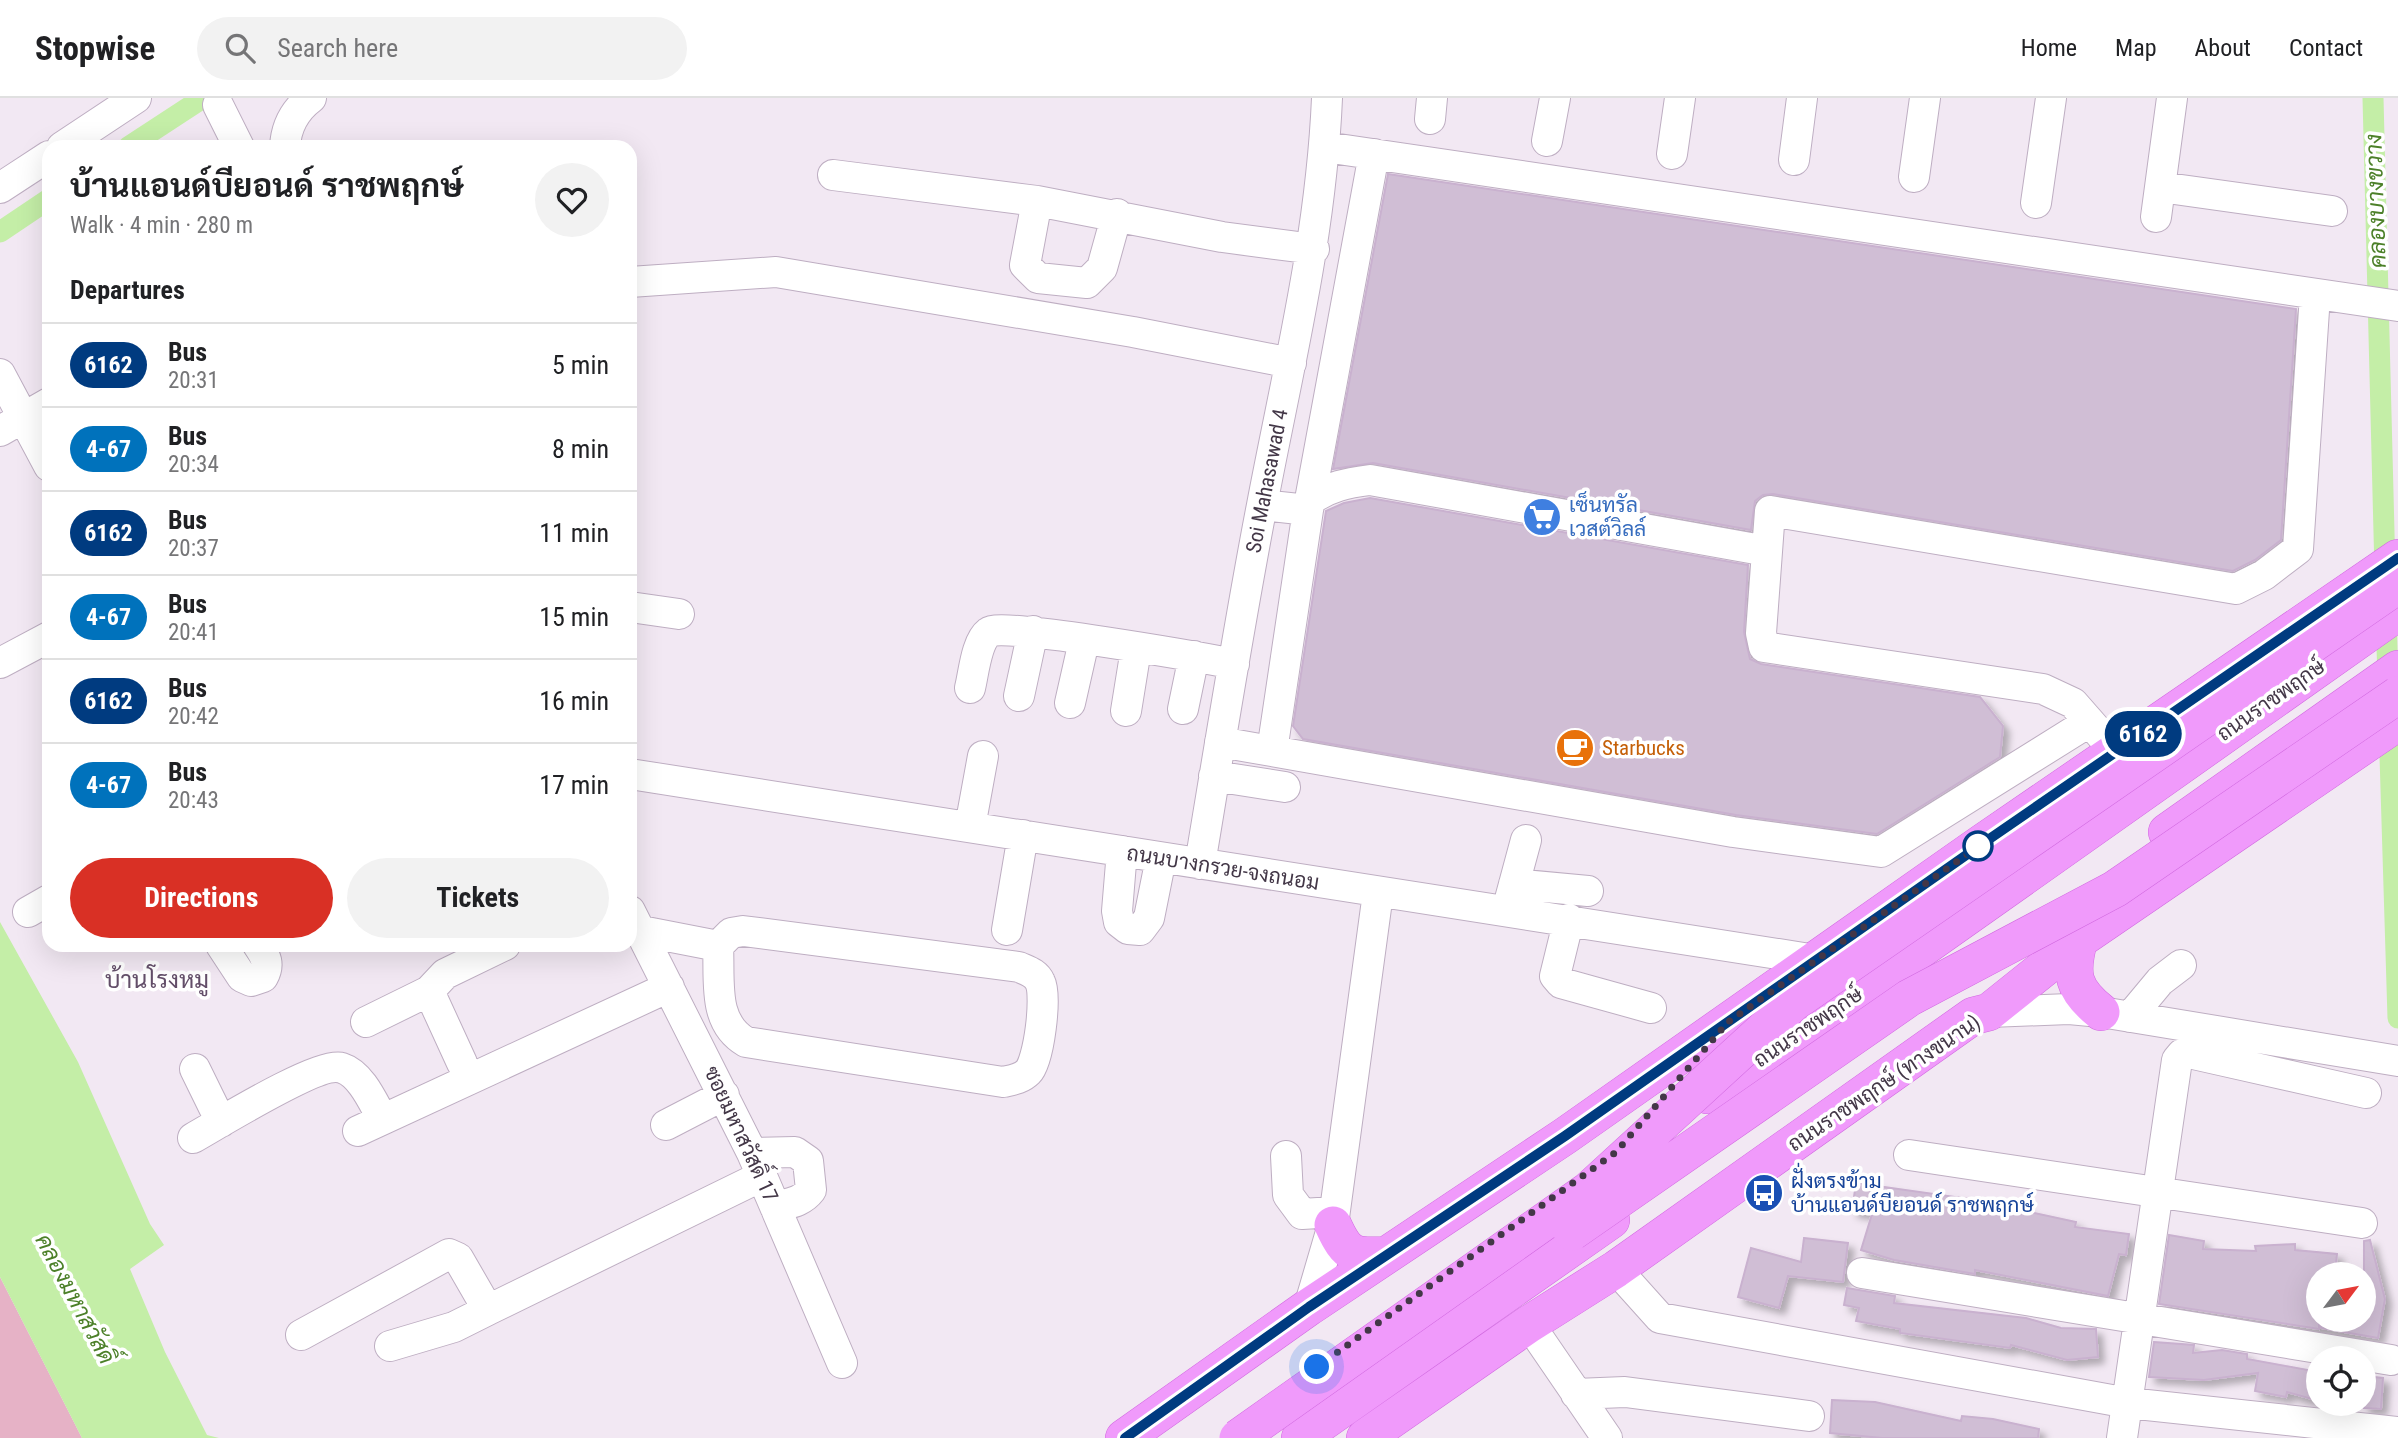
<!DOCTYPE html>
<html lang="en">
<head>
<meta charset="utf-8">
<style>
	:root { --surface:#fff; --page:#f2f2f2; --text:#202124; --muted:#757577; --line:#e0e0e0; --accent:#d93025 }
	body { margin:0; font-family:"Roboto Condensed",Sarabun,sans-serif; background:var(--page); color:var(--text); height:100vh; display:flex; flex-direction:column; font-size:26px; white-space:nowrap }
	* { box-sizing:border-box; margin:0 }
	p { font-size:23px; color:var(--muted) }
	.icon { flex:none; width:38px; height:38px; fill:none; stroke:currentColor; stroke-width:2; stroke-linecap:round; stroke-linejoin:round }
	.map { position:relative; flex:1; overflow:hidden }
	.sheet { position:absolute; left:42px; top:42px; width:595px; height:812px; display:flex; flex-direction:column; background:var(--surface); border-radius:21px; box-shadow:0 7px 28px #0002 }
	.sheet>* { flex:none }
	.badge { padding:0 14px; border-radius:23px; font-size:24px; line-height:46px }
	.needle { width:46px; rotate:58deg }
	.controls { position:absolute; left:2306px; top:1164px; display:grid; gap:14px }
	.controls a { display:grid; place-items:center; width:70px; height:70px; border-radius:50%; background:var(--surface); box-shadow:0 7px 28px #0002; font-size:35px }
	.you { position:absolute; width:35px; height:35px; margin:-18px; border:5px solid #fff; border-radius:50%; background:#1a73e8; box-shadow:0 0 0 10px #1a73e833 }
	.map>.badge { position:absolute; translate:-50% -50%; box-shadow:0 0 0 4px #fff }
	h2 { padding:0 28px; font-size:26px; line-height:63px }
	.round { display:grid; place-items:center; flex:none; width:74px; height:74px; border-radius:37px; background:var(--page) }
	.headline { display:flex; align-items:center; justify-content:space-between; height:119px; padding:0 28px }
	h1 { font-size:33px; font-weight:700; line-height:52px }
	.button { display:flex; gap:14px; margin-top:auto; padding:14px 28px }
	.button a { flex:1; height:80px; border-radius:42px; background:var(--accent); color:#fff; font-size:28px; font-weight:700; line-height:80px; text-align:center }
	.button a+a { background:var(--page); color:var(--text) }
	ul { padding:0; list-style:none }
	li { display:flex; align-items:center; gap:21px; height:84px; padding:0 28px; border-top:2px solid var(--line) }
	li div { flex:1 }
	li b { display:block; font-size:26px }
	li em { font-style:normal }
	li .badge { min-width:77px; font-weight:700; text-align:center }
	header { display:flex; align-items:center; gap:42px; box-sizing:border-box; height:98px; padding:0 35px; background:var(--surface); border-bottom:2px solid var(--line) }
	header strong { font-size:33px }
	nav { display:flex; gap:38px; margin-inline-start:auto; font-size:24px }
	.search { width:490px; height:63px; background:var(--page); display:flex; align-items:center; gap:18px; box-sizing:border-box; padding:0 24px; border-radius:38px; color:var(--muted); font-size:26px }
	.map>svg:first-child { display:block }
</style>
</head>
<body>
<header>
<strong>Stopwise</strong>
<div class="search"><svg class="icon" aria-label="search" viewBox="0 0 24 24"><circle cx="10" cy="10" r="6"/><path d="M15 15l6 6"/></svg>Search here</div>
<nav><a>Home</a><a>Map</a><a>About</a><a>Contact</a></nav>
</header>
<div class="map">
<svg width="2398" height="1340" viewBox="0 0 2398 1340">
	<defs>
		<filter id="shadow"><feDropShadow dx="6" dy="6" stdDeviation="3.5" flood-color="#0004"/></filter>
	</defs>
	<rect width="100%" height="100%" fill="#f2e8f3"/>
	<path fill="#e6b2c6" d="M0,1179L82,1340H0Z"/>
	<path fill="#c4eea7" d="M0,824L78,964L150,1126L164,1147L130,1171L165,1254L207,1337L219,1340H82L0,1179Z"/>
	<g fill="none" stroke-linecap="round" stroke-linejoin="round">
		<path stroke="#c4eea7" stroke-width="21" d="M2373,0L2385,474
			M128,49L203,0
			M0,134L49,101
			M2386,516L2388,582
			M2389,625L2398,920"/>
	</g>
	<path fill="#d0bed5" stroke="#c9b1cf" stroke-width="2" filter="url(#shadow)" d="M1388,76L2296,211L2281,442L2255,462L2233,473L1773,396L1763,397L1755,403L1751,432L1373,365L1333,371Z
		M1370,400L1748,467L1744,534L1750,561L1761,566L1980,599L2003,628L2000,659L1877,736L1736,717L1303,641L1293,628L1326,413L1344,405Z
		M1856,1085L2026,1109L2025,1113L2076,1124L2075,1129L2129,1136L2126,1157L2119,1156L2108,1198L1975,1172V1176L1894,1162L1861,1152L1872,1116L1852,1113Z
		M2169,1137L2204,1143L2203,1151L2256,1153L2255,1148L2295,1146V1152L2337,1156L2335,1176H2319V1231L2159,1206Z
		M1804,1140L1848,1145L1843,1184L1788,1178L1779,1210L1738,1199L1751,1150L1801,1164Z
		M2370,1142L2385,1201L2378,1240L2321,1230V1222H2364V1143Z
		M1847,1190L1895,1198L1894,1205L2026,1220L2061,1230L2096,1231L2098,1259L2067,1262L2011,1247L2010,1250L1900,1235V1231L1856,1223L1859,1210L1844,1207Z
		M2154,1244L2194,1247L2193,1255L2222,1252L2247,1256V1261L2319,1274V1303L2287,1294L2286,1299L2255,1293L2258,1275L2204,1282L2149,1279Z
		M2364,1278L2383,1280L2381,1311L2364,1310Z
		M1832,1302L1875,1304L1961,1323L1962,1318L1993,1321L2039,1331L2038,1340H1882L1830,1335Z"/>
	<g fill="none" stroke-linecap="round" stroke-linejoin="round">
		<defs>
			<path id="minor" d="M218,7L239,49
				M1430,21L1432,0
				M1547,43L1555,0
				M62,49L136,0
				M285,49C286,29 295,12 311,0
				M1325,49L2398,208
				M1672,56L1680,0
				M1794,62L1802,0
				M833,77L1037,103L1222,139L1314,151
				M1914,79L1925,0
				M2160,89L2332,113
				M0,90L49,58
				M1037,103L1025,167L1038,180L1087,185L1102,170L1117,116
				M2036,105L2051,0
				M2156,119L2172,0
				M630,184L776,174L1133,234L1291,265
				M0,276L49,368
				M0,333L49,305
				M1310,402L1374,56
				M1262,407L1308,412L1310,402C1330,388 1347,385 1370,382L1767,453
				M630,509L679,516
				M0,565L49,539
				M970,590C974,574 976,544 989,534C1001,524 1204,560 1234,566
				M1019,598L1033,533
				M1070,605L1084,543
				M1183,611L1194,558
				M1126,613L1136,551
				M1220,644L1733,734L1881,754L2089,624
				M1272,653L1308,412
				M2116,654L2073,605L2043,591L1764,549L1761,535L1770,413L2236,491L2264,477L2298,451L2315,197
				M630,676L1816,862
				M1214,678L1285,689
				M970,729L983,658
				M1122,753L1117,813L1119,824L1128,831L1140,832L1149,820L1161,760
				M1200,766C1220,646 1239,526 1262,407C1288,270 1321,140 1327,0
				M1514,786L1588,793
				M1509,805L1526,742
				M630,813L752,1055L842,1265
				M28,814L49,802
				M1569,821L1555,878L1561,885L1651,910
				M1007,832L1023,737
				M641,833L718,848C720,883 712,924 746,944L1003,984C1012,982 1021,981 1028,974C1039,963 1047,898 1040,884C1036,875 1028,873 1019,869L743,833L731,835L718,848
				M221,847L242,879L251,883L263,879C270,866 266,859 258,847
				M1989,914L2069,911L2101,914L2398,963
				M2130,919L2160,883L2181,867
				M366,924L429,893
				M462,965L429,893L445,876L505,847
				M195,971L221,1024
				M666,1027L724,997
				M358,1033L669,889
				M193,1040C218,1026 319,963 342,970C361,976 373,1004 382,1020
				M752,1055L795,1054L808,1063L811,1092C802,1104 790,1105 775,1109
				M1909,1057L2362,1125
				M1286,1058L1288,1097L1302,1116L1334,1114
				M1616,1171L1660,1220L2128,1305L2398,1334
				M1862,1175L2391,1262
				M1309,1209L1333,1127L1378,795
				M1529,1226L1607,1340
				M301,1237L449,1156L458,1160L488,1212L762,1078
				M390,1248L454,1229L488,1212
				M1576,1296L1625,1294L1809,1318
				M2122,1340L2177,962L2182,956L2189,955L2366,995"/>
			<path id="major" d="M2167,734L2398,571
				M2079,842C2070,876 2072,891 2101,914
				M1707,997L1879,881L2398,514
				M1333,1127C1347,1158 1354,1159 1386,1157
				M1124,1340L1309,1209L1565,1038L1982,745L2398,460
				M1300,1340L1611,1122
				M1365,1340L1529,1226L1616,1171L1973,918L1989,914L2079,842L2398,624"/>
		</defs>
		<use href="#minor" stroke="#beaec2" stroke-width="32"/>
		<use href="#major" stroke="#d16ae0" stroke-width="38"/>
		<use href="#minor" stroke="#fff" stroke-width="30"/>
		<use href="#major" stroke="#f09afb" stroke-width="37"/>
		<defs>
			<path id="major-bridge" d="M1572,1134L1909,900L2115,791L2398,597
				M1238,1340L1589,1092L1793,905L2398,487"/>
		</defs>
		<use href="#major-bridge" stroke="#d16ae0" stroke-width="38" stroke-linecap="butt"/>
		<use href="#major-bridge" stroke="#f09afb" stroke-width="37"/>
	</g>
	<g fill="none" stroke-linecap="round" stroke-linejoin="round">
		<defs>
			<path id="line" d="M1125,1340L1309,1209L1565,1038L1982,746L2398,460"/>
		</defs>
		<use href="#line" stroke="#fff" stroke-width="16"/>
		<use href="#line" stroke="#003b80" stroke-width="10"/>
		<path stroke="#433747" stroke-width="7" stroke-dasharray="0 12.6" d="M1317,1269L1616,1054L1728,924L1982,746L1978,748"/>
	</g>
	<defs>
		<symbol id="supermarket-disc" viewBox="-11 -11 22 22"><circle r="9.5" fill="#3f7fe0" stroke="#fff"/><path d="M-6-5.5h2.5l.6 2H6L4.5 2H-2.5L-4.4-4H-6ZM-1.5 3.2a1.3 1.3 0 1 0 .1 0ZM3 3.2a1.3 1.3 0 1 0 .1 0Z" fill="#fff"/></symbol>
		<symbol id="cafe-disc" viewBox="-11 -11 22 22"><circle r="9.5" fill="#e8710a" stroke="#fff"/><path d="M-5.5-4.5H6V0H3Q3 3.5 0 3.5H-2.5Q-5.5 3.5-5.5 0ZM3-3.2v2h1.7v-2ZM-6 4.5H4V6H-6Z" fill="#fff"/></symbol>
		<symbol id="bus-disc" viewBox="-11 -11 22 22"><circle r="9.5" fill="#1a4fb4" stroke="#fff"/><path d="M-5-6H5V4H4V6H2V4H-2V6H-4V4H-5ZM-3.5-4V0h7V-4ZM-3.5 1.2v1.5H-2V1.2ZM2 1.2v1.5H3.5V1.2Z" fill="#fff"/></symbol>
	</defs>
	<g fill-rule="evenodd">
		<use href="#supermarket-disc" x="1520" y="397" width="44" height="44"/>
		<use href="#cafe-disc" x="1553" y="628" width="44" height="44"/>
		<use href="#bus-disc" x="1742" y="1073" width="44" height="44"/>
	</g>
	<circle fill="#fff" stroke="#003b80" stroke-width="3.5" cx="1978" cy="748" r="14"/>
	<g text-anchor="middle" dominant-baseline="central" stroke-width="7" stroke-linejoin="round" paint-order="stroke">
		<g font-size="21" fill="#433747" stroke="#fff">
			<text transform="translate(1267 383) rotate(-79)">Soi Mahasawad 4</text>
			<text transform="translate(2271 602) rotate(-35)">ถนนราชพฤกษ์</text>
			<text transform="translate(1223 770) rotate(9)">ถนนบางกรวย-จงถนอม</text>
			<text transform="translate(1808 929) rotate(-34)">ถนนราชพฤกษ์</text>
			<text transform="translate(1884 985) rotate(-34)">ถนนราชพฤกษ์ (ทางขนาน)</text>
			<text transform="translate(741 1036) rotate(65)">ซอยมหาสวัสดิ์ 17</text>
		</g>
		<g font-size="21" fill="#366cbe" stroke="#fff" text-anchor="start">
			<text x="1569" y="407">เซ็นทรัล<tspan x="1569" dy="24">เวสต์วิลล์</tspan></text>
		</g>
		<g font-size="21" fill="#c56008" stroke="#fff" text-anchor="start">
			<text x="1602" y="650">Starbucks</text>
		</g>
		<g font-size="21" fill="#164399" stroke="#fff" text-anchor="start">
			<text x="1791" y="1083">ฝั่งตรงข้าม<tspan x="1791" dy="24">บ้านแอนด์บียอนด์ ราชพฤกษ์</tspan></text>
		</g>
		<g font-size="23" font-style="italic" fill="#4c8029" stroke="#fff">
			<text transform="translate(2376 103) rotate(-92)">คลองบางขวาง</text>
			<text transform="translate(75 1201) rotate(62)">คลองมหาสวัสดิ์</text>
		</g>
		<g font-size="24" fill="#634e69" stroke="#fff">
			<text x="157" y="882">บ้านโรงหมู</text>
		</g>
	</g>
</svg>
<div class="controls">
<a><svg class="needle" viewBox="-14 -14 28 28"><path d="M0-13l5 13h-10z" fill="#e53935"/><path d="M0 13l5-13h-10z" fill="#757577"/></svg></a>
<a><svg class="icon" aria-label="locate" viewBox="0 0 24 24"><circle cx="12" cy="12" r="6"/><path d="M12 2v4M12 18v4M2 12h4M18 12h4"/></svg></a>
</div>
<div class="you" style="left:1317px;top:1269px"></div>
<b class="badge" style="left:2143px;top:636px;background:#003b80;color:#fff">6162</b>
<section class="sheet">
<div class="headline"><div><h1>บ้านแอนด์บียอนด์ ราชพฤกษ์</h1><p>Walk · 4 min · 280 m</p></div><a class="round"><svg class="icon" aria-label="heart" viewBox="0 0 24 24"><path d="M12 20l-8-8c-3-5 5-10 8-4 3-6 11-1 8 4z"/></svg></a></div>
<h2>Departures</h2>
<ul>
<li><span class="badge" style="background:#003b80;color:#fff">6162</span><div><b>Bus</b><p>20:31</p></div><em>5 min</em></li>
<li><span class="badge" style="background:#0072bc;color:#fff">4-67</span><div><b>Bus</b><p>20:34</p></div><em>8 min</em></li>
<li><span class="badge" style="background:#003b80;color:#fff">6162</span><div><b>Bus</b><p>20:37</p></div><em>11 min</em></li>
<li><span class="badge" style="background:#0072bc;color:#fff">4-67</span><div><b>Bus</b><p>20:41</p></div><em>15 min</em></li>
<li><span class="badge" style="background:#003b80;color:#fff">6162</span><div><b>Bus</b><p>20:42</p></div><em>16 min</em></li>
<li><span class="badge" style="background:#0072bc;color:#fff">4-67</span><div><b>Bus</b><p>20:43</p></div><em>17 min</em></li>
</ul>
<div class="button"><a>Directions</a><a>Tickets</a></div>
</section>
</div>
</body>
</html>
